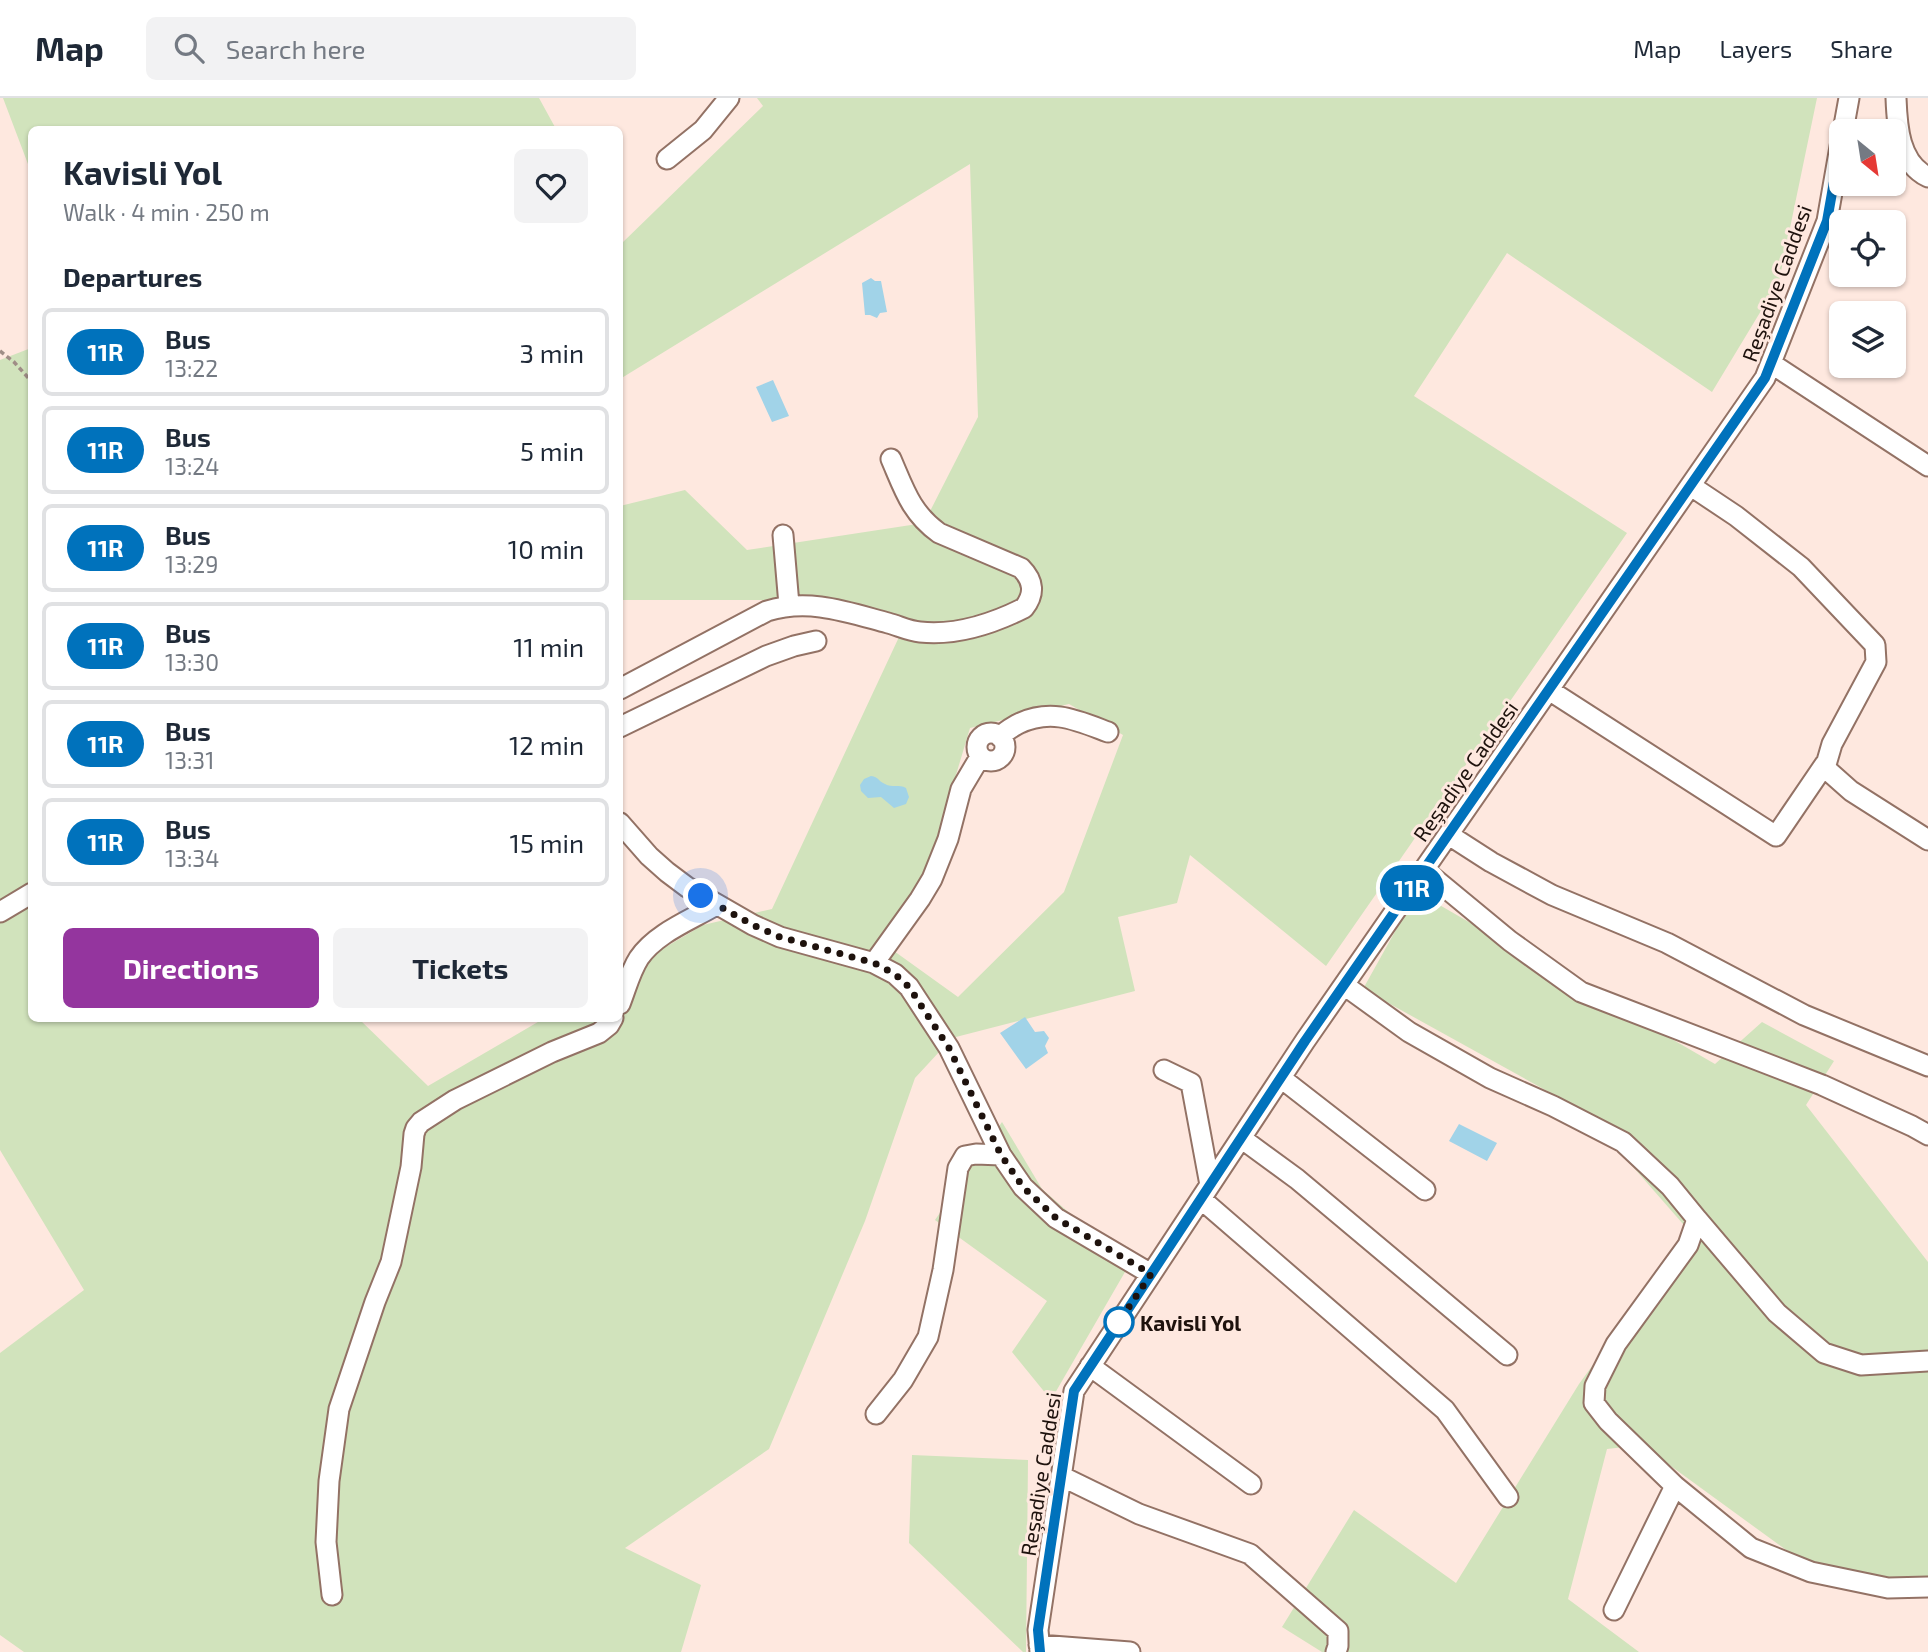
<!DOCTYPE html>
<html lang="en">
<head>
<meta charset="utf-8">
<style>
	:root { --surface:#fff; --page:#f2f2f3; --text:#1f2937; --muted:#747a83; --line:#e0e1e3; --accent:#94359e }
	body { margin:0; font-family:"Exo 2",sans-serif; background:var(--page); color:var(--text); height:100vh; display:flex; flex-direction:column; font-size:26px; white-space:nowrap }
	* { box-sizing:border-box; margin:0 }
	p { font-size:23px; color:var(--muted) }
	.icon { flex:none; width:38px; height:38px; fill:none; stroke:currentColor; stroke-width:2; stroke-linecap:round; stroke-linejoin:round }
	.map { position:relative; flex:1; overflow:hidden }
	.side { position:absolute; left:28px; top:28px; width:595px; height:896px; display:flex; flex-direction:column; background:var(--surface); border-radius:10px; box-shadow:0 2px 5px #0004 }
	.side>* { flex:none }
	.badge { padding:0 14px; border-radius:23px; font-size:24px; line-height:46px }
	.needle { width:46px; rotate:150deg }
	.fabs { position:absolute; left:1829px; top:21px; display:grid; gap:14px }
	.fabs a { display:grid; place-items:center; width:77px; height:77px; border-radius:10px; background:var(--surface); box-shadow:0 2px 5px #0004; font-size:35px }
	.you { position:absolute; width:35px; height:35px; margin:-18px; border:5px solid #fff; border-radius:50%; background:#1a73e8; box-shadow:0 0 0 10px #1a73e833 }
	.map>.badge { position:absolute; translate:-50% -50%; box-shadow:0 0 0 4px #fff }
	h2 { padding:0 35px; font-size:26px; line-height:63px }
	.round { display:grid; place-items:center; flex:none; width:74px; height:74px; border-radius:10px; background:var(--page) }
	.overview { display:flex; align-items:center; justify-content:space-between; height:119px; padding:0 35px }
	h1 { font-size:33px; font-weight:700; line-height:52px }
	.button { display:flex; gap:14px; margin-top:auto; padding:14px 35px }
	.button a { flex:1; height:80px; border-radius:10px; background:var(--accent); color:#fff; font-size:28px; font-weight:700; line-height:80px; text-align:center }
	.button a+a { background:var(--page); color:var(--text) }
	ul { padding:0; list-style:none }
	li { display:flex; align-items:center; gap:21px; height:88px; margin:0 14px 10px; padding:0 21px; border:4px solid var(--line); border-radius:10px }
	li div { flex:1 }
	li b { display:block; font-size:26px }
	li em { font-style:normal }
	li .badge { min-width:77px; font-weight:700; text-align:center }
	header { display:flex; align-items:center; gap:42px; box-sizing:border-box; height:98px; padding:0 35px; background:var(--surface); border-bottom:2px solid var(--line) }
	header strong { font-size:33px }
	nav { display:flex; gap:38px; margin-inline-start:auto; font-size:24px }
	.search { width:490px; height:63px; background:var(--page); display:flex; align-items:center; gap:18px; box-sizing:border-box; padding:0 24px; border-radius:10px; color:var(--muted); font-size:26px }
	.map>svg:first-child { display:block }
</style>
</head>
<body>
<header>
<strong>Map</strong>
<div class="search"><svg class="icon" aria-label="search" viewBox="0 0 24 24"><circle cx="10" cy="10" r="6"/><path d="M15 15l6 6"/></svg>Search here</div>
<nav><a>Map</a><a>Layers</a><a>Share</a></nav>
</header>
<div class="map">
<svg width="1928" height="1554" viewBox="0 0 1928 1554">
	<rect width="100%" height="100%" fill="#fee8df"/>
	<path fill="#d1e3bc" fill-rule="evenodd" d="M3,0H539L556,31L32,32L31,74Z
		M757,0H1817L1779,183L1712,294L1507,155L1414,298L1627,435L1326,868L1190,757L1177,805L1118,819L1135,893L952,940L915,980L865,1123L769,1351L625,1450L701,1487L681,1554H24L0,1537V1255L84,1192L0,1052V262L31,250L32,920L359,921L428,988L543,921L620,920V876L703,827L772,811L906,524L784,502H620V408L685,392L747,452L924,425L978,319L970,66L620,281V144L621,146L763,8ZM1069,606L1123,637L1064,794L958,899L887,848L927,774L970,630Z
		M1417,794L1715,966L1762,924L1834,963L1806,1007L1928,1164V1484L1819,1476L1642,1347L1607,1351L1568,1501L1639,1554H1322L1282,1529L1354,1412L1456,1485L1579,1286L1690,1134L1585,1014L1363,891Z
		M1002,1024L1042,1091L1129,1167L1051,1302L1012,1254L1047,1203L935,1122Z
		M912,1357L1028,1362L1026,1554H1023L909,1445Z"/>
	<path fill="#a1d3e8" d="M871,180L875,183H881L887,214L880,215L877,220L870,217H865L862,185Z
		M773,282L789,318L772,324L756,289Z
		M871,678C879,679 878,683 885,686C892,690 899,686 906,690L909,699L906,706L894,710L881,699L868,700L861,693L860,687L864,681Z
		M1025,919L1035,934L1044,933L1049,940L1045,948L1048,955L1026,971L1000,935Z
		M1459,1026L1497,1045L1487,1063L1449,1043Z"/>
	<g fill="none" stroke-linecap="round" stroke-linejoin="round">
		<defs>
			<path id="minor" d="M1896,0C1897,28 1899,65 1928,79
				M1843,33L1849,0
				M667,61L703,32L729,0
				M1772,266L1928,368
				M1691,388L1736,418L1801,469L1875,547L1876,564L1832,646L1825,670L1851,693L1928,742
				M783,437L789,507
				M620,591L767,513C809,500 847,514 888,525C899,528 909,533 920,534C956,538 992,526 1024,510C1035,496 1034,483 1021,470L939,435C911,415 904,391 891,361
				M1549,592L1776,738L1825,666
				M620,629L766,558L794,548L816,543
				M977 649a14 14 0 1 1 28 0a14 14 0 1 1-28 0Z
				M1000,639C1005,633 1011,630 1018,626C1051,610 1076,622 1108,634
				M620,725L649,758L667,774L687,789L753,827L780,839L874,865L895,876L909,889L949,950L1001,1057L1023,1089L1056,1120L1151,1176
				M1449,737L1491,764L1552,797L1667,845L1804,917L1928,968
				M1424,772L1510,843L1581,894L1822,987L1912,1028L1928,1037
				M0,814L32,795
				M874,865L920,801L932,781L948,741L961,691L980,659
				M1344,887L1409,934L1490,980L1553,1008L1623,1044L1670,1088L1697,1121L1688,1147L1616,1246L1595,1288L1594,1305L1608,1323L1675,1388L1751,1450L1811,1474L1888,1490L1928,1489
				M620,906C626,891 630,874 639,860C656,835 691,822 716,807
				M1164,972L1191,985L1210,1087
				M1281,980L1425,1092
				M1241,1040L1297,1081L1507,1257
				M1201,1101L1445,1312L1508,1399
				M1697,1121L1777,1215L1824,1255L1861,1267L1928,1263
				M1090,1268L1251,1386
				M876,1316L903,1282L928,1239L943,1172L958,1070L965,1058L976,1056L1001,1057
				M1061,1378L1139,1416L1250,1456L1338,1533V1548L1336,1554
				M332,1497L326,1444L329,1383L339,1311L375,1204L391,1164L411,1069L414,1036L416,1030L421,1024L455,1002L552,954L599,935L609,927L613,920
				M1614,1512L1675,1388
				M1039,1547L1130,1554
				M1040,1554L1038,1532L1074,1293L1305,943L1765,280L1827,123L1841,43"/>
		</defs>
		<use href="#minor" stroke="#937265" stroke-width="23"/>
		<path stroke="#9f8d86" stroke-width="3.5" stroke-dasharray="5 3.5" stroke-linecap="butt" d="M0,253L14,264L32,284"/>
		<use href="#minor" stroke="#fff" stroke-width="19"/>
	</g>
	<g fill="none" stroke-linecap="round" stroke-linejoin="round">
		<defs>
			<path id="line" d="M1040,1554L1038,1532L1074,1293L1305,943L1765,280L1827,123L1841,44"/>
		</defs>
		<use href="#line" stroke="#fff" stroke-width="16"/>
		<use href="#line" stroke="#0072bc" stroke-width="10"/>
		<path stroke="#1e120d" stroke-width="7" stroke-dasharray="0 12.6" d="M701,798L753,827L780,839L874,865L895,876L909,889L949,950L1001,1057L1023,1089L1056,1120L1151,1176L1119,1224"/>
	</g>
	<circle fill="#fff" stroke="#0072bc" stroke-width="3.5" cx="1119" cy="1224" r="14"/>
	<g text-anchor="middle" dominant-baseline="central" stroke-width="6" stroke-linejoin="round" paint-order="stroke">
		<g font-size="21" fill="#1e120d" stroke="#fee8df">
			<text transform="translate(1776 185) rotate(-70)">Reşadiye Caddesi</text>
			<text transform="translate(1465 673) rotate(-55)">Reşadiye Caddesi</text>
			<text transform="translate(1040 1376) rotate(-81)">Reşadiye Caddesi</text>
		</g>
		<g font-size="21" font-weight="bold" fill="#1e120d" stroke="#fee8df" text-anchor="start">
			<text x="1140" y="1224">Kavisli Yol</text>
		</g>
	</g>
</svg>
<div class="fabs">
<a><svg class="needle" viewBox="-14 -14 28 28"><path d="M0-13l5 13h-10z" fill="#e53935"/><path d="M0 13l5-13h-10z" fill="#747a83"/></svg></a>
<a><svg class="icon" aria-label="locate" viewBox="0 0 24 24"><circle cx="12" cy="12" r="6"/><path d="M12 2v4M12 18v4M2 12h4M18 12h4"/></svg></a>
<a><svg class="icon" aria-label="layers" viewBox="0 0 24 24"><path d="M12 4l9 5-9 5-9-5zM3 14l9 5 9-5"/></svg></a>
</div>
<div class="you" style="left:701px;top:798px"></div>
<b class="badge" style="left:1412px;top:790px;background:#0072bc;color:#fff">11R</b>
<section class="side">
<div class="overview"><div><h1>Kavisli Yol</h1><p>Walk · 4 min · 250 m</p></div><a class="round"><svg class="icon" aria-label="heart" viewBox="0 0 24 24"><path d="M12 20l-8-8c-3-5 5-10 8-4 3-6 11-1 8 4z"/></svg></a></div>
<h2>Departures</h2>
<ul>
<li><span class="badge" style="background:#0072bc;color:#fff">11R</span><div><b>Bus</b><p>13:22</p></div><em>3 min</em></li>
<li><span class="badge" style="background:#0072bc;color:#fff">11R</span><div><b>Bus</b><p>13:24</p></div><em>5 min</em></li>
<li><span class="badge" style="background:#0072bc;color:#fff">11R</span><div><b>Bus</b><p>13:29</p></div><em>10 min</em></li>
<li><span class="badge" style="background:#0072bc;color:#fff">11R</span><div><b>Bus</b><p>13:30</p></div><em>11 min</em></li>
<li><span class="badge" style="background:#0072bc;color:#fff">11R</span><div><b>Bus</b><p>13:31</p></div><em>12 min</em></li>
<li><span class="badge" style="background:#0072bc;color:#fff">11R</span><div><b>Bus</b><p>13:34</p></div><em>15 min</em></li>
</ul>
<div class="button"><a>Directions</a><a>Tickets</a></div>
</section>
</div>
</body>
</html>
